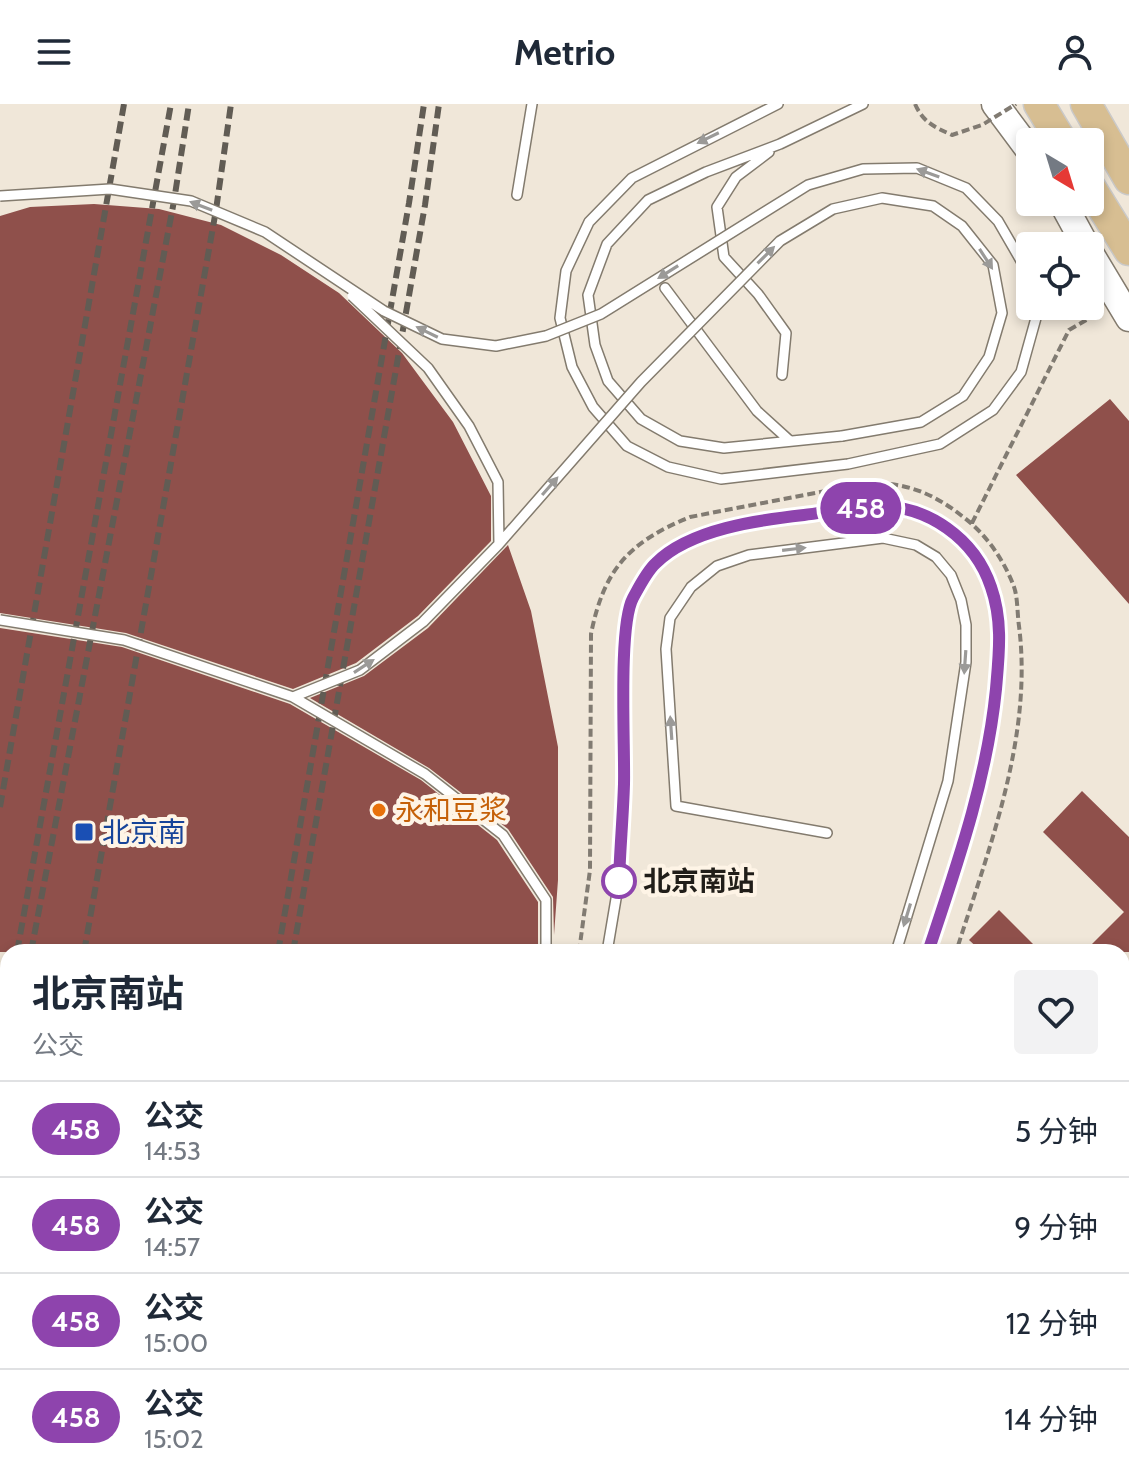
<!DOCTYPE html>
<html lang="zh">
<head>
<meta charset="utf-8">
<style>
	:root { --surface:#fff; --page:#f2f2f3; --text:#1f2937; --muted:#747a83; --line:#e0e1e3 }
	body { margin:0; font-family:Cabin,"Noto Sans SC",sans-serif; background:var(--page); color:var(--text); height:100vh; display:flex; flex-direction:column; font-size:30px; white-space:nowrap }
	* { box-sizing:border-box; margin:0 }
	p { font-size:26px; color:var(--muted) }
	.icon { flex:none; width:44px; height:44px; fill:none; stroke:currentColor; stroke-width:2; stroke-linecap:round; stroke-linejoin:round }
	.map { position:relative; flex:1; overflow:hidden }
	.sheet { position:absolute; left:0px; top:840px; width:1130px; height:536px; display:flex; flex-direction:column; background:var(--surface); border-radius:24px 24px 0 0; box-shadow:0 4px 12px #0003 }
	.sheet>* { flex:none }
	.badge { padding:0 16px; border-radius:26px; font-size:28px; line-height:52px }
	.needle { width:52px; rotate:142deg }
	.tools { position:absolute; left:1016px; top:24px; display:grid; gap:16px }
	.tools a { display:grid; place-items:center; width:88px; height:88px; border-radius:8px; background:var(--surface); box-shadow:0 4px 12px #0003; font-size:40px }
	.map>.badge { position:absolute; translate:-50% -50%; box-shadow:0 0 0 4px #fff }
	.round { display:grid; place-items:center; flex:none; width:84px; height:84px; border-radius:8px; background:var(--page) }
	.headline { display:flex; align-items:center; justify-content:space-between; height:136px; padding:0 32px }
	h1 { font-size:38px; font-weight:700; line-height:60px }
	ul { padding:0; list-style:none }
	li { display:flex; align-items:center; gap:24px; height:96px; padding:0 32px; border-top:2px solid var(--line) }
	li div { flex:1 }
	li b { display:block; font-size:30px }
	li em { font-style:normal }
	li .badge { min-width:88px; font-weight:700; text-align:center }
	header { display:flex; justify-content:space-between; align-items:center; height:104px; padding:0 32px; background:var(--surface); font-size:36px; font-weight:700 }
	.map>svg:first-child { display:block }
</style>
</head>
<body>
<header><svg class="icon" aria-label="menu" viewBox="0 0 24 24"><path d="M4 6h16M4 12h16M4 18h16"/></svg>Metrio<svg class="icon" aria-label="person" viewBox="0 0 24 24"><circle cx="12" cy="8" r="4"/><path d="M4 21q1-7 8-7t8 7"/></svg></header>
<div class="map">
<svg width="1129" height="1376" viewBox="0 0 1129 1376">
	<rect width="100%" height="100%" fill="#f0e7d9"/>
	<path fill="#8f504b" d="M94,100L159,105L221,121L281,151L339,189L402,249L453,318L491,392V437L418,512L356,559L293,585L126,529L0,509V112L30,103Z
		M1110,295L1129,317V500L1016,371Z
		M508,441L531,507L558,643V776L554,831L553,793L508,725L429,664L310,594L364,572L428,524Z
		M0,524L122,543L290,600L421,676L497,736L538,798V848H0Z
		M1082,687L1129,733V848H1084L1124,808L1043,728Z
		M999,806L1041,848H982L969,836Z"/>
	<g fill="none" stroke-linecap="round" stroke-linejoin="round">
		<defs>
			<path id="lane" d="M778,0L632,74L589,118L566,167L560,214L572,263L593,303L627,342L668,363L721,375L848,360L940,340L993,306L1021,268L1036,214L1034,202
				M769,48L736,73L717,103L724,153L758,190L786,229L782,271
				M517,91L532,0
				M665,184L757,307L790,337
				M842,332L724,344L680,337L641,315L608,277L595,241L588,191L607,140L648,96L706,68L780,40L863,0
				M827,729L676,702L666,545L670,514L691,483L717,462L749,451L883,434L916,441L936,453L951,471L961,496L966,521V558L948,677L896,848
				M607,848L619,777L624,681L626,525L631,497L656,459L694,435L751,417L879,402L932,414L951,426L969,442L983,461L992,485L1000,519L992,629L977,697L928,848
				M365,1368L368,1376
				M647,1368L652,1376
				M331,1376L334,1368
				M406,1376L410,1368
				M458,1376L462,1368
				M545,1376H546"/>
			<path id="street" d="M918,1368L925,1376"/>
			<path id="secondary" d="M995,0L1030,47
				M1062,98L1086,142
				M1090,149L1129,214
				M1122,1048L1129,1041
				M1122,1091L1129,1084
				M777,1376L784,1368
				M817,1376L825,1368"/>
			<path id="primary" d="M1039,0L1062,38
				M1086,0L1129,75
				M1090,83L1129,146"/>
		</defs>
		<use href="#lane" stroke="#837b6e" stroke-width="12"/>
		<use href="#street" stroke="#837b6e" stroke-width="21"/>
		<use href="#secondary" stroke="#837b6e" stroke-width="29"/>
		<use href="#primary" stroke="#cac9c8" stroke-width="33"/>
		<path stroke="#817b72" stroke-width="4" stroke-dasharray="8 4" stroke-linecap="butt" d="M1022,69L1027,74L1030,72
			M972,419L1069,226L1100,208
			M579,848L590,766L591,530C604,465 629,438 690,413L867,379C905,378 933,389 962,412C985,429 1002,453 1013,480C1018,492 1017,508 1019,522C1033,633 989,744 956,848
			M1122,1008L1129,1001
			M1122,1133L1129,1126"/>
		<use href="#lane" stroke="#fff" stroke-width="9"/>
		<use href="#street" stroke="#fff" stroke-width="18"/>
		<use href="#secondary" stroke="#fff" stroke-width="26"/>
		<use href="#primary" stroke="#d7be92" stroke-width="30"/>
		<path stroke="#615c54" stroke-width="6" stroke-dasharray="12 6" stroke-linecap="butt" d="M0,703L124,0
			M17,848L171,0
			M31,848L174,97L189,0
			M84,848L216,106L231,0
			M278,848L409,99L424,0
			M293,848L425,101L439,0
			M0,946L8,899
			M0,1030L8,983
			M0,1324L8,1279
			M185,1376L186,1368
			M199,1376L201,1368"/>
		<defs>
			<path id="lane-bridge" d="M0,92L110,85L191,97L265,128L384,207L442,235L496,242L546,232L601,210L808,81L863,65L917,64L966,84L998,117L1027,167L1030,184
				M352,192L428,264L469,322L498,378L499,440
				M0,516L124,536L293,593L425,670L503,731L546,796V848
				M293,593L360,566L423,518L499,440L641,278L780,137L833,105L882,94L933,102L962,122L993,161L1002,209L989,253L963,292L921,318L842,332
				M0,1130L8,1131"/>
		</defs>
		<use href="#lane-bridge" stroke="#837b6e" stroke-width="12" stroke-linecap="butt"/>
		<path stroke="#817b72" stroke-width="4" stroke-dasharray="8 4" stroke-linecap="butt" d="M915,0C923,18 934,23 952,31L982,21L1016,0"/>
		<use href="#lane-bridge" stroke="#fff" stroke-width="9"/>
	</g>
	<defs><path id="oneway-solid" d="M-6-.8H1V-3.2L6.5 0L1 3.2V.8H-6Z" transform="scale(2)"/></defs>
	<g fill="#9b9a98">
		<use href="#oneway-solid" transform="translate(708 34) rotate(154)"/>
		<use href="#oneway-solid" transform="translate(928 69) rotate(-160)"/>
		<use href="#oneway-solid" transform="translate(201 102) rotate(-159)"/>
		<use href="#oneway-solid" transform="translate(766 151) rotate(-45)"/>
		<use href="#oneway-solid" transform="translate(986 155) rotate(57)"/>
		<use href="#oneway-solid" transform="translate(668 168) rotate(148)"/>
		<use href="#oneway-solid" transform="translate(427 228) rotate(-154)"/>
		<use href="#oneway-solid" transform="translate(550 382) rotate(-49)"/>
		<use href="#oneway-solid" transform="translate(794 445) rotate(-7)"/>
		<use href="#oneway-solid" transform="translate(965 558) rotate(94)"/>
		<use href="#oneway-solid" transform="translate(364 562) rotate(-33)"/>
		<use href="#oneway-solid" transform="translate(671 624) rotate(-94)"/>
		<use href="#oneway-solid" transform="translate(907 811) rotate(107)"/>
	</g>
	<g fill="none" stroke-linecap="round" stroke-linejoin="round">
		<defs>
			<path id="line" d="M619,777C620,745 623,713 624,680C625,642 618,522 633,494C639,483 647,467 656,459C690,425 759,416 804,411C827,408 852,403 876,402C928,401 975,435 991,483C1003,517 999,550 996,585C987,676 957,761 928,848"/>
		</defs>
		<use href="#line" stroke="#fff" stroke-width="18"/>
		<use href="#line" stroke="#8e44ad" stroke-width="12"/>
	</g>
	<circle fill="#e8710a" stroke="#fef4e6" stroke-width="3" cx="379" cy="706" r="8"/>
	<rect fill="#1a4fb4" stroke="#fef4e6" stroke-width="3" x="74" y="718" width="20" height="20" rx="4"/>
	<circle fill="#fff" stroke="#8e44ad" stroke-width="4" cx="619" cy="777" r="16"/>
	<g text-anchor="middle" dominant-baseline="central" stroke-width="8" stroke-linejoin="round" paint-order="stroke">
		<g font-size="28" fill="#c56008" stroke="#fef4e6" text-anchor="start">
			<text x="395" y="706">永和豆浆</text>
		</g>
		<g font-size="28" fill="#164399" stroke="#fef4e6" text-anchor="start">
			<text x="102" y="728">北京南</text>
		</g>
		<g font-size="28" font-weight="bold" fill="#211e19" stroke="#fef4e6" text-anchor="start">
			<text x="643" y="777">北京南站</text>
		</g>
	</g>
</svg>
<div class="tools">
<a><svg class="needle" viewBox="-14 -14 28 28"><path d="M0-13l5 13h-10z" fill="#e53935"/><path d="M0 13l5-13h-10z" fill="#747a83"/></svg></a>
<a><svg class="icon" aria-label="locate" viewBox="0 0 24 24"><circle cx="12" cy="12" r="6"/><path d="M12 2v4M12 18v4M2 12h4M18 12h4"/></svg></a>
</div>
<b class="badge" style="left:861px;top:404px;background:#8e44ad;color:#fff">458</b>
<section class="sheet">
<div class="headline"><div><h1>北京南站</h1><p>公交</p></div><a class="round"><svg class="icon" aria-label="heart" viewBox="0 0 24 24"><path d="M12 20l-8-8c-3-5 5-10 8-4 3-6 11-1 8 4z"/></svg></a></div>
<ul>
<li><span class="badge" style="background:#8e44ad;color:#fff">458</span><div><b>公交</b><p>14:53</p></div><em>5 分钟</em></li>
<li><span class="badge" style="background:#8e44ad;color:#fff">458</span><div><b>公交</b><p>14:57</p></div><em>9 分钟</em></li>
<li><span class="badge" style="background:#8e44ad;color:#fff">458</span><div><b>公交</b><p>15:00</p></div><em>12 分钟</em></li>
<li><span class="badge" style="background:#8e44ad;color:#fff">458</span><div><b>公交</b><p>15:02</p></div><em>14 分钟</em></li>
</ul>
</section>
</div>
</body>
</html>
